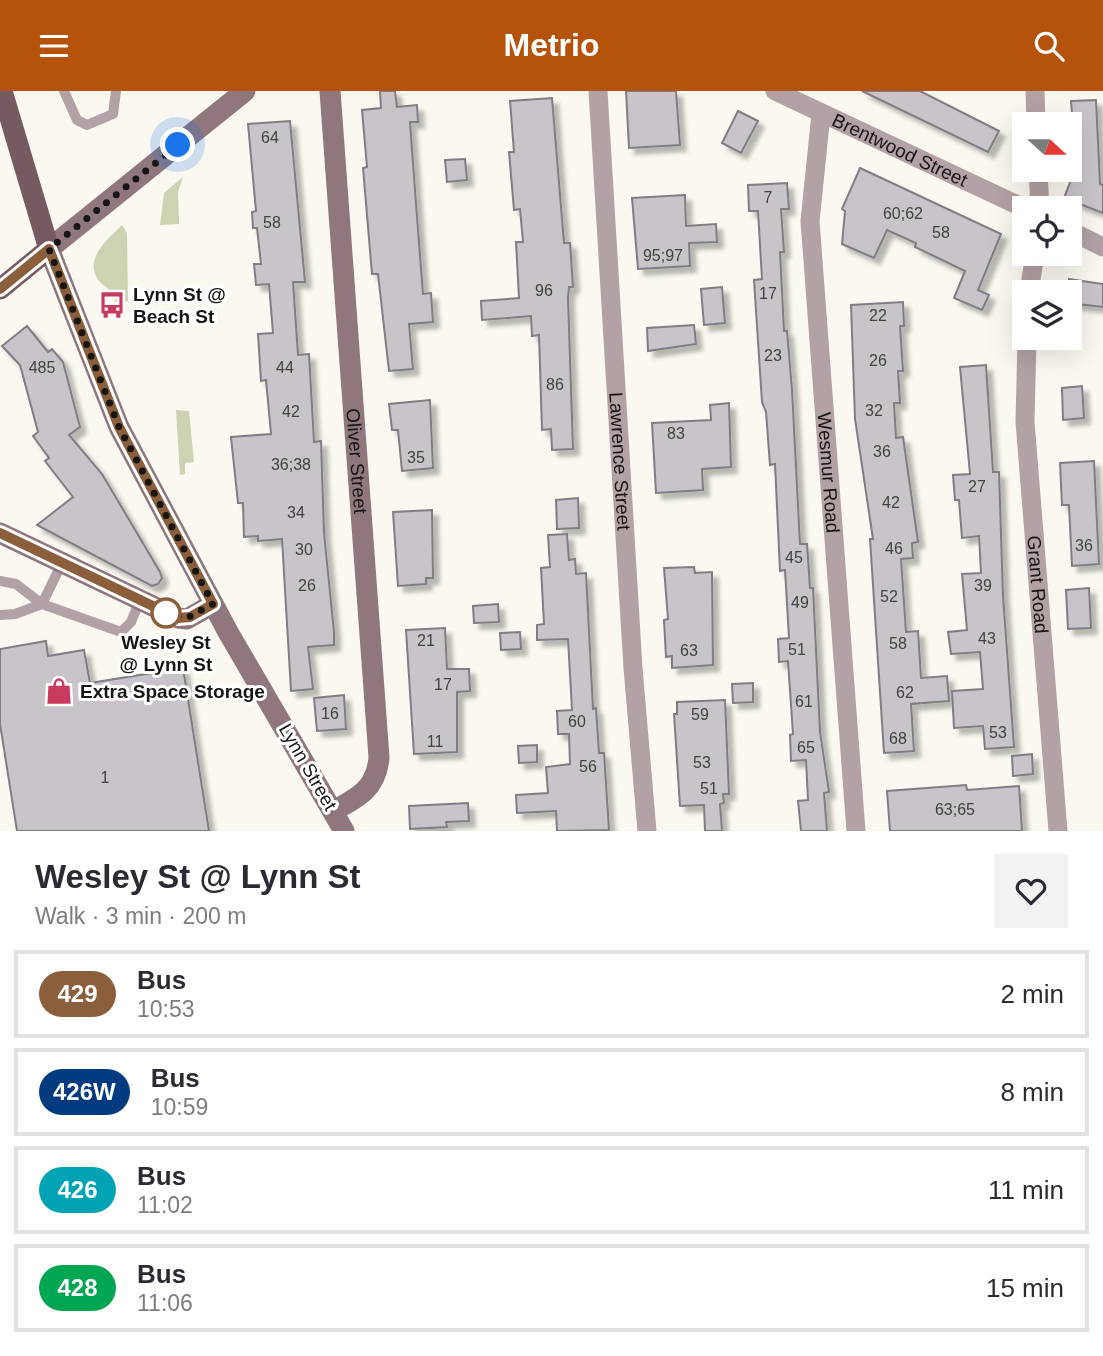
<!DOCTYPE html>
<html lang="en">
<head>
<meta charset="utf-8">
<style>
	:root { --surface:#fff; --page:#f2f2f3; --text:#2b2b33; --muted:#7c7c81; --line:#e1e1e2; --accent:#b45309 }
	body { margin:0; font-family:Arial,sans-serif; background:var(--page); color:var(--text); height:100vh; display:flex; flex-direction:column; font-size:26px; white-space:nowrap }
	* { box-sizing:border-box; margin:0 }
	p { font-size:23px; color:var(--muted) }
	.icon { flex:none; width:38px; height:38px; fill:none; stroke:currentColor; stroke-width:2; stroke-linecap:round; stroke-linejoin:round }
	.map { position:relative; height:740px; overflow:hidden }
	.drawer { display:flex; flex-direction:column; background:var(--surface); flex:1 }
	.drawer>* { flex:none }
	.badge { padding:0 14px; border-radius:23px; font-size:24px; line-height:46px }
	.needle { width:46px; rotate:111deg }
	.controls { position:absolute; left:1012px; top:21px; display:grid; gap:14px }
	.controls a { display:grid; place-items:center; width:70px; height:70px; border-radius:0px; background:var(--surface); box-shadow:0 7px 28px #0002; font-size:35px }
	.you { position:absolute; width:35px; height:35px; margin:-18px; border:5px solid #fff; border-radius:50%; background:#1a73e8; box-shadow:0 0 0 10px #1a73e833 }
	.map>.badge { position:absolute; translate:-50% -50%; box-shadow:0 0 0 4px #fff }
	.round { display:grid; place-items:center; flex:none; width:74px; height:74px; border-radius:0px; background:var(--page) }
	.summary { display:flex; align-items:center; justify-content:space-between; height:119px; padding:0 35px }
	h1 { font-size:33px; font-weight:700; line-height:52px }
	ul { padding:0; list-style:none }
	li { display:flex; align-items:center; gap:21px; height:88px; margin:0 14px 10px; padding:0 21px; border:4px solid var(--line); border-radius:0px }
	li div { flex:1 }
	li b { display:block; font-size:26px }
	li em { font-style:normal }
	li .badge { min-width:77px; font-weight:700; text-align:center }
	header { display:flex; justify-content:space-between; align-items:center; height:91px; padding:0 35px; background:var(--accent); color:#fff; font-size:32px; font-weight:700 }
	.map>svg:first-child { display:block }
</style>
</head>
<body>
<header><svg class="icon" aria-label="menu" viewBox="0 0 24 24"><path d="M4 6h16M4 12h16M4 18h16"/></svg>Metrio<svg class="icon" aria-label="search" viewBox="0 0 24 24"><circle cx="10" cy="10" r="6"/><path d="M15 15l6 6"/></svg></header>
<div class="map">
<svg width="1103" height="740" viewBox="0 0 1103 740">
	<defs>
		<filter id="shadow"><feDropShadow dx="6" dy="6" stdDeviation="2" flood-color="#0004"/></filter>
	</defs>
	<rect width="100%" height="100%" fill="#fbf8f1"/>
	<path fill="#cdd3b2" d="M183,86L178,101L179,133L160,134L164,102Z
		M122,134L127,142L128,210L116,213C112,195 104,198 97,187C85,166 109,147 122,134Z
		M176,319L189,320L194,371L185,372V383L180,384Z"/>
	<path fill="#c8c4ca" stroke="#817d83" stroke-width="2" filter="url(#shadow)" d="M380,0H395L397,16L417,14L418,31H410L416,113L423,203L431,202L433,231L409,233L413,278L389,280L378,183H372L363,77L367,76L362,19L381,17Z
		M626,0H676L680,54L629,57Z
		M862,0H920L999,40L988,61Z
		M552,7L564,152H570L573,196H569L568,207L573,358L552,359L551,338L542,339L539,244L532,245L531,225L482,229L481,210L519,207L516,151H523L520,118L514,119L509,61H514L510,10Z
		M1096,9L1100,93L1103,94V122L1064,107L1076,76L1071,10Z
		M738,20L758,30L741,62L722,52Z
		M290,30L305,191H293L298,264L309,263L314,351L321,350L324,442L334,541V554L308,556L313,598L291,600L282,448L258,450V445L244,446L243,412H238L231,346L271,343L266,289L261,290L258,243L273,242L269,193L256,194L254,173H261L257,137H253L252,121L256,120L248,33Z
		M465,68L467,89L447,91L445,69Z
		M860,77L1001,143L978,199L989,204L982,219L954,207L965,180L915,156L916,152L887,139L874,167L842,153L845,120L842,118Z
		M787,92L789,118H781L784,161H780L784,240H787L792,299L800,453H807L810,497H813L820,641L829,701L824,702L827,740H801L798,710L808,709L806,669L791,670L790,644L793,643L788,570L779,571L778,548L789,547L785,479L780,480L775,373L770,374L766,321L762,311L754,189L762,188L758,120H749L748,94Z
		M685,104L686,135L716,133L717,151L689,152L690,175L638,178L632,107Z
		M1069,188L1103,193V216L1069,212Z
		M722,196L725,232L704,234L701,198Z
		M903,211L904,235H900L903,280H898L900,312H894L896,347L903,346L918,451L912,452L913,467L901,468L906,541L918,540L921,587L947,585L949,610L911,613L914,660L884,662L870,448H873L855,328L851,214Z
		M694,234L696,253L648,260L647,237Z
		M27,235L48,261L52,258L63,271L80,336L69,344L102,383L160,481L162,487L158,493L152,495L37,434L73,406L45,370L49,367L33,345L38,341L20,274L2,255Z
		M986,274L993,381H999L1003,505L1014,656L985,658L983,635L954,637L952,600L983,598L980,561L951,563L948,541L967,539L962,483L981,482L979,445L962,447L959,409H955L953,384L970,383L960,276Z
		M1082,295L1084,327L1063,329L1062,297Z
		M430,309L433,377L402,380L398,339H392L389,313Z
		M729,312L731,376L702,378L703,399L656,402L652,332L711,329L710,314Z
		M1094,370L1099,473L1072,475L1069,414H1062L1060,372Z
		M578,407L579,437L557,438L556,409Z
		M432,419L433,487H426V493L398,495L393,421Z
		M567,443L569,469L575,468L576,483L586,482L593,618L596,617L599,662H604L609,739L557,740L556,720L517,722L516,704L548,702L546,676L570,673L569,643H558L557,620L572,619L568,548L537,549V534L544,533L541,477L550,476L548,444Z
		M694,476L695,482L712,481L713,574L672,577V565L666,566L664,529L668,528L664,477Z
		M1089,497L1091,537L1068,538L1066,499Z
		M498,513L499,531L474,532L473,515Z
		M445,537L447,578H469L470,600L457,601V661L414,663L406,539Z
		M520,541L521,558L501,559L500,542Z
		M46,550L48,565L84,559L90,592L183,577L209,740H17L0,633V558Z
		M753,592V611L733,612L732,593Z
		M344,604L346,638L317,640L314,607Z
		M725,609L729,703H723L724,712L720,713L722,740H705L704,714L680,715L674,623H677V611Z
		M537,654V671L519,672L518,655Z
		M1032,663L1033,683L1013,685L1012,665Z
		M966,694L967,699L1019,695L1022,740H890L887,700Z
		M468,712L469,730L446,731L447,736L410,738L409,715Z"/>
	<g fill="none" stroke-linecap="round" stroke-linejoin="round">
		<path stroke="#b2a1a5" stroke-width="10" d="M64,0L77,29L87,34L113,23L116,0
			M62,472L42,513L121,541L131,531L140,509
			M0,490L16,493L42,513L15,523L0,524"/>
		<g stroke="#b2a1a5" stroke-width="19">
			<path id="s1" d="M598,0L633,577L647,740"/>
			<path id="s2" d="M775,0L1024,117"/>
			<path d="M1035,0L1036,33"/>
			<path id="s3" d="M821,23L810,130L856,740"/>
			<path d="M1038,79L1040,117"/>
			<path d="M1069,139L1103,156"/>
			<path d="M1029,201L1035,163"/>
			<path id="s4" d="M1027,247L1025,331L1058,740"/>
		</g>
		<g stroke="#8f777d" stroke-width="21">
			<path d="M245,0L49,158L119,336L228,541L344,740"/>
			<path id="s5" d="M330,0L379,666C377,697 358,707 333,720"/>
			<path d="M0,442L178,527L187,528L213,513"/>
		</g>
		<path stroke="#765a61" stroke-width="21" d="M0,198L49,158L2,0"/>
	</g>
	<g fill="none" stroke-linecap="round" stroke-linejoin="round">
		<defs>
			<path id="line" d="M0,198L49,158L119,336L213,513L190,526L178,527L0,442"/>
		</defs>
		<use href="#line" stroke="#fff" stroke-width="16"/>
		<use href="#line" stroke="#8b5e3c" stroke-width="10"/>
		<path stroke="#171613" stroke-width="7" stroke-dasharray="0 12.6" d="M166,522L187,527L213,513L119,336L49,158L178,54"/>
	</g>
	<defs>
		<symbol id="bus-bare" viewBox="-9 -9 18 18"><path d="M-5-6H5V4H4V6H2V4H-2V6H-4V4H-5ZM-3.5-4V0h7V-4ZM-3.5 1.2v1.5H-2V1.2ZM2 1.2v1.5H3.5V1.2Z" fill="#c93a5f" stroke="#fff" stroke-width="2.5" paint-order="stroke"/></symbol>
		<symbol id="shop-bare" viewBox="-9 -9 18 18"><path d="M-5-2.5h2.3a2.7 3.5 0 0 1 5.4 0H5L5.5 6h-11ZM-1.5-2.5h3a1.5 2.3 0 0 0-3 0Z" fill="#c93a5f" stroke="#fff" stroke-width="2.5" paint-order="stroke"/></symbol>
	</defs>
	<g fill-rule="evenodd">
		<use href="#bus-bare" x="93" y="195" width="38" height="38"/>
		<use href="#shop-bare" x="40" y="581" width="38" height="38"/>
	</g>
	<circle fill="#fff" stroke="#8b5e3c" stroke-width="3.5" cx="166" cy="522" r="14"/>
	<g text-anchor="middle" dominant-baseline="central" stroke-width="6" stroke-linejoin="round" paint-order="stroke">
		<g font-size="16" fill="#434241">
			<text x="270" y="46">64</text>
			<text x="768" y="106">7</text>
			<text x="903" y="122">60;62</text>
			<text x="272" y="131">58</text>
			<text x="941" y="141">58</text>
			<text x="663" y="164">95;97</text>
			<text x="544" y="199">96</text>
			<text x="768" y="202">17</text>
			<text x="878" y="224">22</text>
			<text x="773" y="264">23</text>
			<text x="878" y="269">26</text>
			<text x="42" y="276">485</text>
			<text x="285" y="276">44</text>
			<text x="555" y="293">86</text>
			<text x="874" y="319">32</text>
			<text x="291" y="320">42</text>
			<text x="676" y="342">83</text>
			<text x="882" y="360">36</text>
			<text x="416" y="366">35</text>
			<text x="291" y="373">36;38</text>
			<text x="977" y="395">27</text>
			<text x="891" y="411">42</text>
			<text x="296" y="421">34</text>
			<text x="1084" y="454">36</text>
			<text x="894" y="457">46</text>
			<text x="304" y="458">30</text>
			<text x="794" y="466">45</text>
			<text x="307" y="494">26</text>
			<text x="983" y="494">39</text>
			<text x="889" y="505">52</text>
			<text x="800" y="511">49</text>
			<text x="987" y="547">43</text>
			<text x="426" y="549">21</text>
			<text x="898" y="552">58</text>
			<text x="797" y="558">51</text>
			<text x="689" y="559">63</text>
			<text x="443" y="593">17</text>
			<text x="905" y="601">62</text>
			<text x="804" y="610">61</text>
			<text x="330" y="622">16</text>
			<text x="700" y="623">59</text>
			<text x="577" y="630">60</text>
			<text x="998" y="641">53</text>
			<text x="898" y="647">68</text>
			<text x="435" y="650">11</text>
			<text x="806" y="656">65</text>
			<text x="702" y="671">53</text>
			<text x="588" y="675">56</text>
			<text x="105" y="686">1</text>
			<text x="709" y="697">51</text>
			<text x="955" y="718">63;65</text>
		</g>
		<g font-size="19" fill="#171613" stroke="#fff">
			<text stroke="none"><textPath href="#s2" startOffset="138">Brentwood Street</textPath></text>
			<text stroke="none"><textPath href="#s1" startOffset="371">Lawrence Street</textPath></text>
			<text stroke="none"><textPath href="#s5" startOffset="371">Oliver Street</textPath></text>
			<text stroke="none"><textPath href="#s3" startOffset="360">Wesmur Road</textPath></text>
			<text stroke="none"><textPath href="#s4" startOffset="247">Grant Road</textPath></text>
			<text transform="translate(308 676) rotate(60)">Lynn Street</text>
		</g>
		<g font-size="19" font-weight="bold" fill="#171613" stroke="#fff" text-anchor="start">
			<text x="133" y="203">Lynn St @<tspan x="133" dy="22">Beach St</tspan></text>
			<text x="80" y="600">Extra Space Storage</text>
		</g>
		<g font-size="19" font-weight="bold" fill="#171613" stroke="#fff">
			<text x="166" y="551">Wesley St<tspan x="166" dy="22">@ Lynn St</tspan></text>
		</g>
	</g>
</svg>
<div class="controls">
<a><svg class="needle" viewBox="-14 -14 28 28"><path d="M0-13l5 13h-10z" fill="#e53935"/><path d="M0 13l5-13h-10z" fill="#7c7c81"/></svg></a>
<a><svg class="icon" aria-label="locate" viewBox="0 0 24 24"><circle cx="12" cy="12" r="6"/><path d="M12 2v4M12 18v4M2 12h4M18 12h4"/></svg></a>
<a><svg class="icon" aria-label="layers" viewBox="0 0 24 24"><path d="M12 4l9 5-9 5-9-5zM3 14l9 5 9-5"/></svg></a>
</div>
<div class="you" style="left:178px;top:54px"></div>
</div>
<section class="drawer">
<div class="summary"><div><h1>Wesley St @ Lynn St</h1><p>Walk · 3 min · 200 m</p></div><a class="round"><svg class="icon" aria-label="heart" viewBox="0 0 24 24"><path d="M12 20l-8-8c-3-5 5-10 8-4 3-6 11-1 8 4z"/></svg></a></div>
<ul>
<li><span class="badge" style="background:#8b5e3c;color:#fff">429</span><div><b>Bus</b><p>10:53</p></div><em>2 min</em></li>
<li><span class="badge" style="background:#003b80;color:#fff">426W</span><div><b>Bus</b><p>10:59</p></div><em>8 min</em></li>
<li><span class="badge" style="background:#00a3b4;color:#fff">426</span><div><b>Bus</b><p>11:02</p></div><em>11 min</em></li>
<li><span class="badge" style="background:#00a651;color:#fff">428</span><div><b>Bus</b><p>11:06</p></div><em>15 min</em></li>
</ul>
</section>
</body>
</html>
